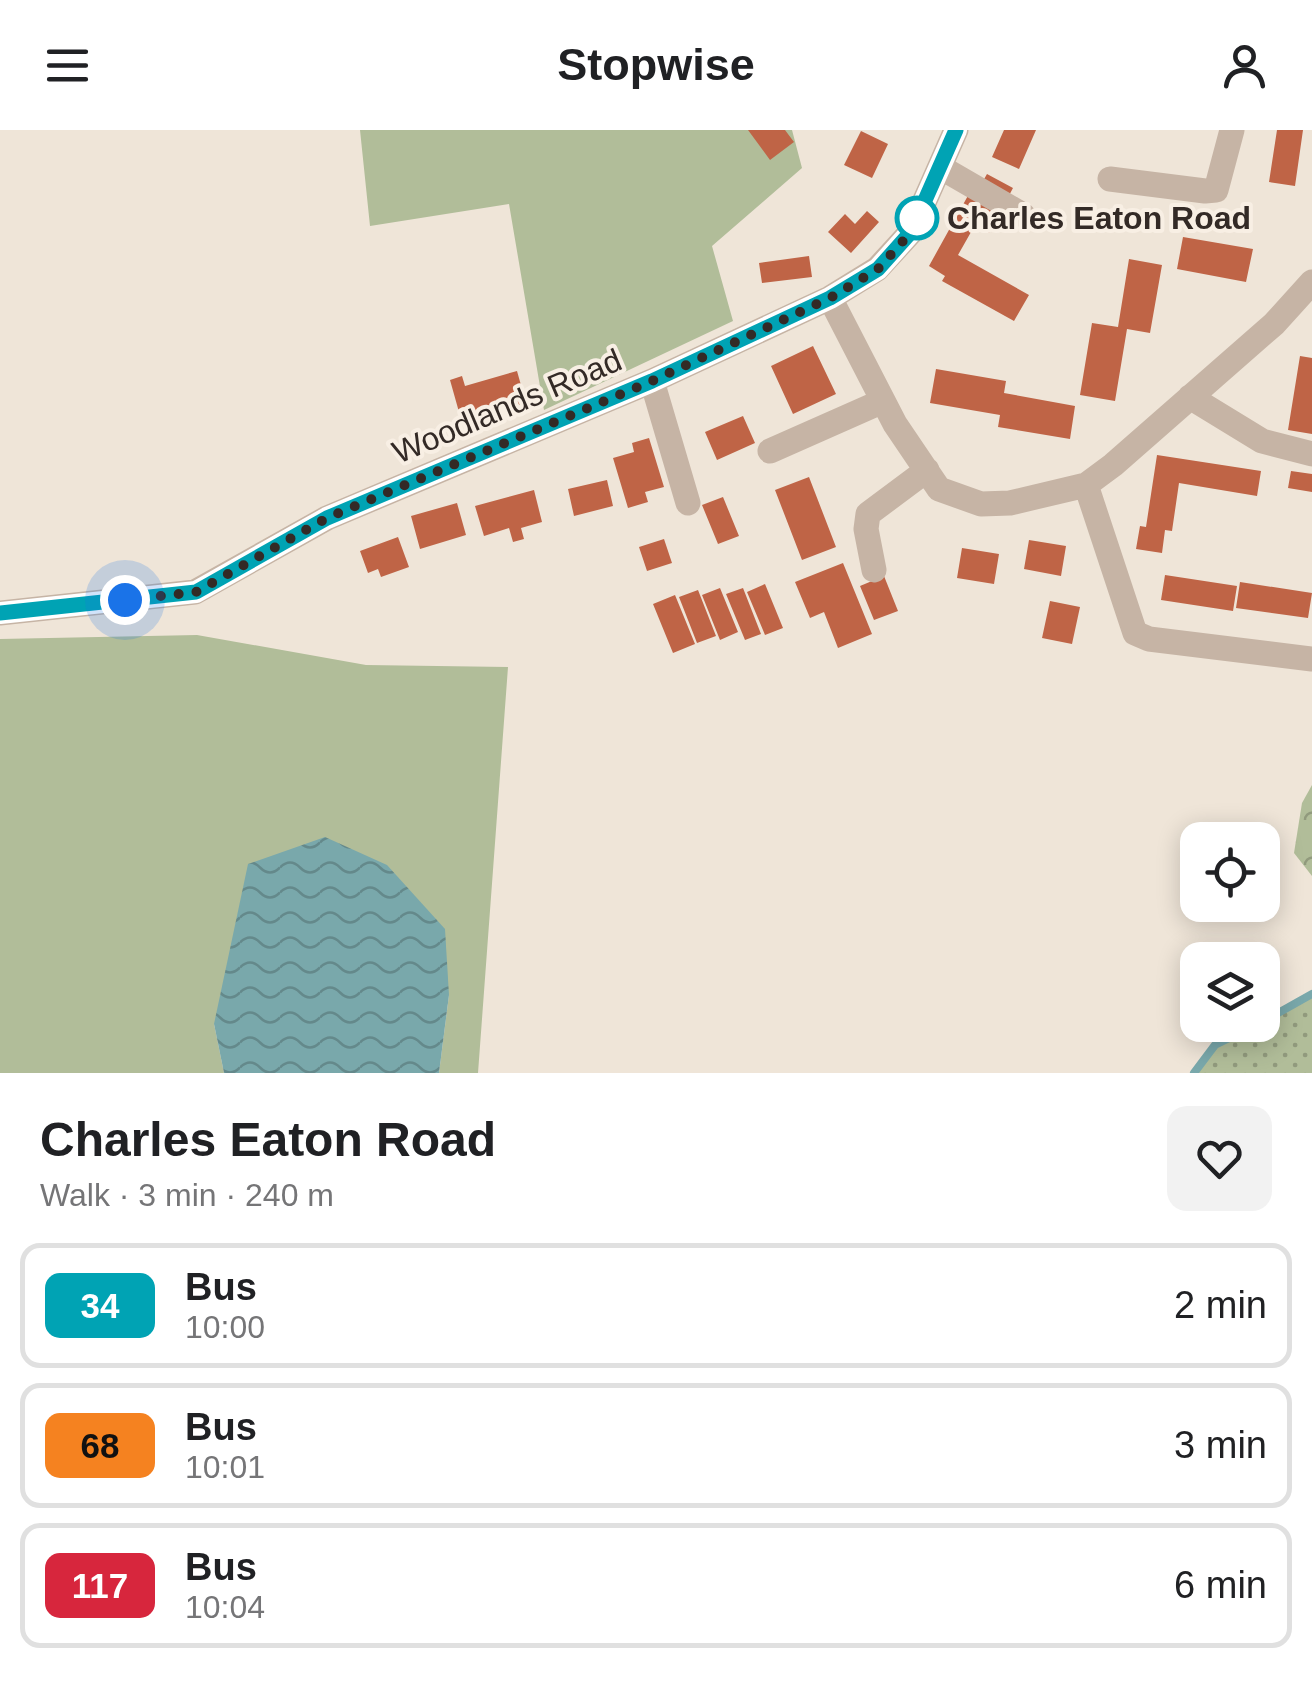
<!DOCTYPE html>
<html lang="en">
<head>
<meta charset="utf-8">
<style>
	:root { --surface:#fff; --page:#f2f2f2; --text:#202124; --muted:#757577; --line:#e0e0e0 }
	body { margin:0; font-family:Arial,sans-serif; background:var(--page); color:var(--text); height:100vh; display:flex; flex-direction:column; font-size:38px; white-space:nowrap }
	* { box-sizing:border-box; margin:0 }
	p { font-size:32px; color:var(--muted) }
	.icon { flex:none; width:55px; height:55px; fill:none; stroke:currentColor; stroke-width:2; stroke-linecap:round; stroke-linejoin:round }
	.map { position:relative; height:943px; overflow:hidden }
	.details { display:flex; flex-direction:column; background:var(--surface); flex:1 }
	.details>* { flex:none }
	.badge { padding:0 20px; border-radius:15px; font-size:35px; line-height:65px }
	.buttons { position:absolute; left:1180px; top:692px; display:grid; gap:20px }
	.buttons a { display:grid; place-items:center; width:100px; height:100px; border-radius:20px; background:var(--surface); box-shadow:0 5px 25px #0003; font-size:50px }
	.you { position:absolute; width:50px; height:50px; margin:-25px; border:8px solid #fff; border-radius:50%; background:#1a73e8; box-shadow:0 0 0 15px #1a73e833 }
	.map>.badge { position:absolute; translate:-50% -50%; box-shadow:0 0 0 5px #fff }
	.round { display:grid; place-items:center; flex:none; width:105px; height:105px; border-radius:20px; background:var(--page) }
	.headline { display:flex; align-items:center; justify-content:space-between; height:170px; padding:0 40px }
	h1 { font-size:48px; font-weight:700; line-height:75px }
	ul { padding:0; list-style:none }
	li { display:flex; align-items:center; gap:30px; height:125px; margin:0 20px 15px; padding:0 20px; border:5px solid var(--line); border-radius:20px }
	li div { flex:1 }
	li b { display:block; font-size:38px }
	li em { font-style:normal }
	li .badge { min-width:110px; font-weight:700; text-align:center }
	header { display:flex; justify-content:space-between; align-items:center; height:130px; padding:0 40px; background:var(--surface); font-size:45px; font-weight:700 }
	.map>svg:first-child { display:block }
</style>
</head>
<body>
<header><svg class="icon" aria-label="menu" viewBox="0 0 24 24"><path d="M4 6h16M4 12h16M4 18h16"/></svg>Stopwise<svg class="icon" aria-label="person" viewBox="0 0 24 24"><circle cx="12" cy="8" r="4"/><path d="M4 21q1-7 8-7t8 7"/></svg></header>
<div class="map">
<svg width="1312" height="943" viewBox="0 0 1312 943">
	<defs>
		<pattern id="forest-crowns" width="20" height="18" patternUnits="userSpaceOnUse" patternTransform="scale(2.5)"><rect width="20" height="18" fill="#b1bd99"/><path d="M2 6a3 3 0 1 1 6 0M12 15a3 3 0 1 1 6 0" fill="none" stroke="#919a7d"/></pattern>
		<pattern id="park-dots" width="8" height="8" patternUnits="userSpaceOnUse" patternTransform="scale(2.5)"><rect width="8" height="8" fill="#b1bd99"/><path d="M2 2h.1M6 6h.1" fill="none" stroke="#919a7d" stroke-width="1.8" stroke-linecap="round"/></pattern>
		<pattern id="water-waves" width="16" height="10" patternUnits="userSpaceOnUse" patternTransform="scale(2.5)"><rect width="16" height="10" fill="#79a8ab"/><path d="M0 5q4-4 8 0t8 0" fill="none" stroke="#64898b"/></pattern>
	</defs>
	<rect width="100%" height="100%" fill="#efe5d8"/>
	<path fill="#b1bd99" d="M360,0H792L802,38L712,116L733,191L544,280L509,74L370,96Z
		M197,505L366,535L508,537L478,943H439L449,865L214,894L224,943H0V509Z"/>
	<path fill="url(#forest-crowns)" d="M1312,655V746L1294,723L1302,673Z"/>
	<path fill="url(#park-dots)" d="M1312,864V943H1194L1215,915L1256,895H1262L1263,892Z"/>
	<path fill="url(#water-waves)" d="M325,707L387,735L445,799L449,865L439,943H224L214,894L248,734Z"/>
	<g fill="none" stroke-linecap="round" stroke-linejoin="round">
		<path stroke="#79a8ab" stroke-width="8" d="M1262,892L1312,864
			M1194,943L1215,915L1256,895"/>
	</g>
	<path fill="#bf6446" d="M748,0H785L794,12L770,30Z
		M1004,0H1036L1019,39L992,27Z
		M1277,0H1303L1295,56L1269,52Z
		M861,1L888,14L872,48L844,35Z
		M987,44L1013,58L989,103L975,95L958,125L1029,165L1014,191L942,151L945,146L929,136L970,62L975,65Z
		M867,81L879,92L851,123L828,102L845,84L855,94Z
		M1183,107L1253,119L1246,152L1177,139Z
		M809,126L812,147L762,153L759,133Z
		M1129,129L1162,135L1150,203L1127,199L1115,271L1080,265L1092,193L1118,197Z
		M813,216L836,264L793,284L771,236Z
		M1300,226L1312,228V304L1288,300Z
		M936,239L1006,251L1004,263L1075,276L1070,309L998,297L1000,285L930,273Z
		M517,241L526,273L474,288L471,279L459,282L450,250L462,246L465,256Z
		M743,286L755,313L717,330L705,302Z
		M649,308L664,357L645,362L648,372L628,378L613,328L634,322L632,313Z
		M1157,325L1261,341L1257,366L1179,353L1172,401L1165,400L1162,423L1136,419L1140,396L1146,397Z
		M1291,341L1312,344V362L1288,358Z
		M809,347L836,417L802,430L775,360Z
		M607,350L613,376L574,386L568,359Z
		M534,360L542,392L521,398L524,409L513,412L509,398L484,406L475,376Z
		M723,367L739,406L718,414L702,375Z
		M457,373L466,405L420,419L411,386Z
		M398,407L409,437L381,447L378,439L368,443L360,421Z
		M664,409L672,433L647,441L639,417Z
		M1029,410L1066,416L1061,446L1024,439Z
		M962,418L999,424L994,454L957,448Z
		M843,433L872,504L838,518L824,482L810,488L795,452Z
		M1165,445L1237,456L1233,481L1161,470Z
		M884,446L898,481L874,490L860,456Z
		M1240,452L1312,463L1308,488L1236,478Z
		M765,454L783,498L765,505L747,462Z
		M720,458L738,502L720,510L702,465Z
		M743,458L761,504L745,510L726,464Z
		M698,460L716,506L697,513L679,467Z
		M675,465L695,514L673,523L653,474Z
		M1050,471L1080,477L1072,514L1042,508Z"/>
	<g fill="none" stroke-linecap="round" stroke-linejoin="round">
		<path stroke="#c6b4a5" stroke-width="25" d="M940,37L1023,85
			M1110,49L1205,61L1216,60L1232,0
			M830,168L895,294L939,359L981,374L1010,373L1086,355L1113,335L1274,194L1312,152
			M652,251L688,373
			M1190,267L1262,311L1312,324
			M770,321L883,271
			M1086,355L1135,503L1149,509L1312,529
			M874,440L866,399L868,384L927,340
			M0,483L195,462L327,388L652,251L830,168L877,139L911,102L956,0"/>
	</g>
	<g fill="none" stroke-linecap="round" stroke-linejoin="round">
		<defs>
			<path id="line" d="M0,483L196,462L327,388L652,251L830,168L878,139L911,102L956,0"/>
		</defs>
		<use href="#line" stroke="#fff" stroke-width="22"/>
		<use href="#line" stroke="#00a3b4" stroke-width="15"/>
		<path stroke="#332a26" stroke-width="10" stroke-dasharray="0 18" d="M125,470L196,462L327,388L652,251L830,168L878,139L911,102L917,88"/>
	</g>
	<circle fill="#fff" stroke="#00a3b4" stroke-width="5" cx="917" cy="88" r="20"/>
	<g text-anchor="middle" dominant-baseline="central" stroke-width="8" stroke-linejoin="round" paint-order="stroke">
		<g font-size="32" font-weight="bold" fill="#332a26" stroke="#f8efe4" text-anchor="start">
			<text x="947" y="88">Charles Eaton Road</text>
		</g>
		<g font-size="32" fill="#332a26" stroke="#f8efe4">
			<text transform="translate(507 276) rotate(-23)">Woodlands Road</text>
		</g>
	</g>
</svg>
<div class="buttons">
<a><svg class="icon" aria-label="locate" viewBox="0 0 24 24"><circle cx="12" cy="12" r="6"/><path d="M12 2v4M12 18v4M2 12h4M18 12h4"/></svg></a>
<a><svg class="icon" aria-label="layers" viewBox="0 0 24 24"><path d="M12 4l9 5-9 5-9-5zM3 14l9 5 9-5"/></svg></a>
</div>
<div class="you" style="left:125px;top:470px"></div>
</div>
<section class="details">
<div class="headline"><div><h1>Charles Eaton Road</h1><p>Walk · 3 min · 240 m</p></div><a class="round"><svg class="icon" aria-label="heart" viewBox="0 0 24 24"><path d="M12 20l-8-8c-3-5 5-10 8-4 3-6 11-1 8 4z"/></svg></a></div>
<ul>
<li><span class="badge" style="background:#00a3b4;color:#fff">34</span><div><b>Bus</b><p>10:00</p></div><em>2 min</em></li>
<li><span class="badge" style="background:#f58220;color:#111">68</span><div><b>Bus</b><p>10:01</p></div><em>3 min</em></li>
<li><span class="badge" style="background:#d7263d;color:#fff">117</span><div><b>Bus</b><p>10:04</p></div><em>6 min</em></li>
</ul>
</section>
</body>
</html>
